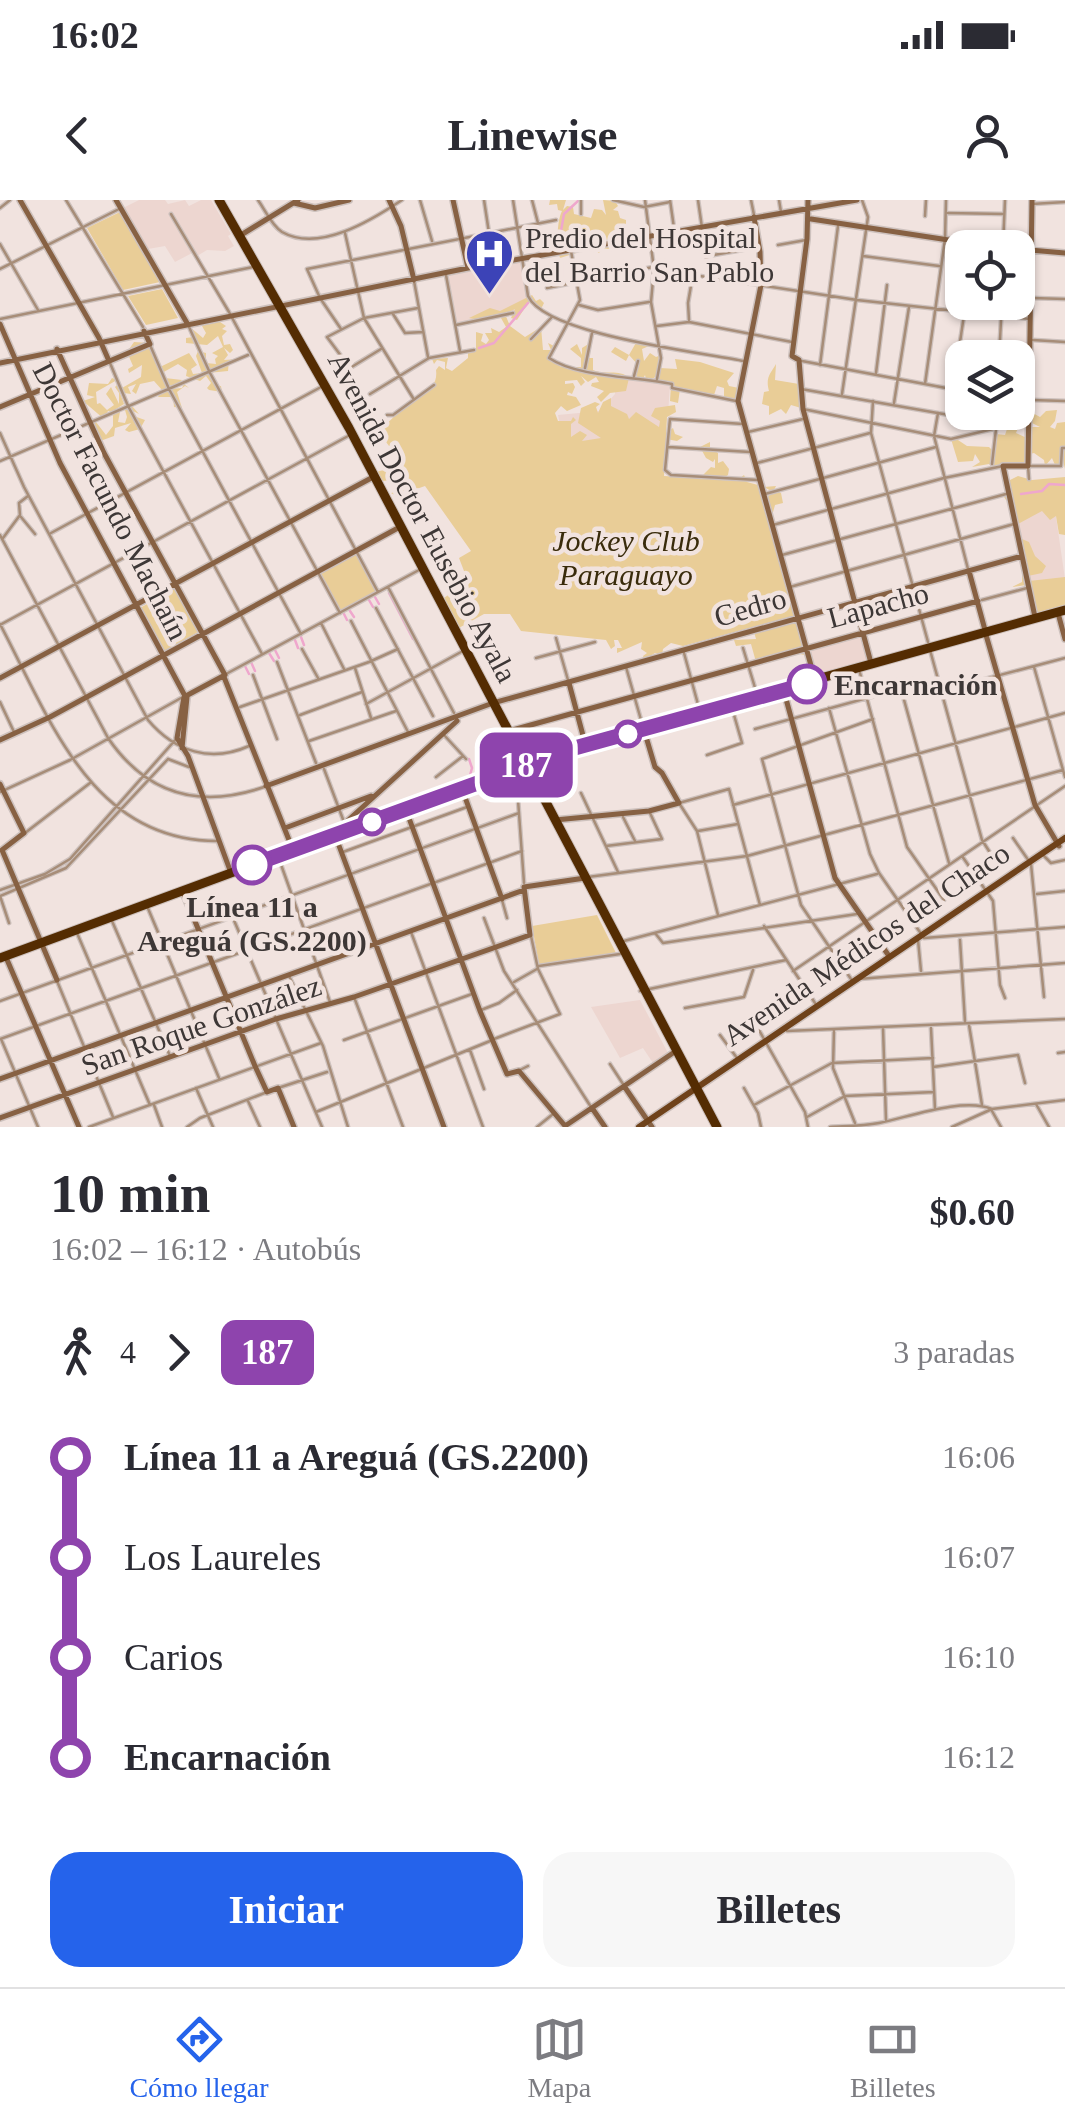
<!DOCTYPE html>
<html lang="es">
<head>
<meta charset="utf-8">
<style>
	:root { --surface:#fff; --page:#f7f7f7; --text:#2b2b33; --muted:#7c7c81; --line:#e1e1e2; --accent:#2563eb }
	body { margin:0; font-family:"Times New Roman",serif; background:var(--page); color:var(--text); height:100vh; display:flex; flex-direction:column; font-size:38px; white-space:nowrap }
	* { box-sizing:border-box; margin:0 }
	p { font-size:32px; color:var(--muted) }
	.icon { flex:none; width:55px; height:55px; fill:none; stroke:currentColor; stroke-width:2; stroke-linecap:round; stroke-linejoin:round }
	.map { position:relative; height:927px; overflow:hidden }
	.details { display:flex; flex-direction:column; background:var(--surface); flex:1 }
	.details>* { flex:none }
	.badge { padding:0 20px; border-radius:15px; font-size:35px; line-height:65px }
	.buttons { position:absolute; left:945px; top:30px; display:grid; gap:20px }
	.buttons a { display:grid; place-items:center; width:90px; height:90px; border-radius:20px; background:var(--surface); box-shadow:0 2px 8px #0004; font-size:50px }
	.map>.badge { position:absolute; translate:-50% -50%; box-shadow:0 0 0 5px #fff }
	.legs { display:flex; align-items:center; gap:15px; height:110px; padding:0 50px; font-size:32px }
	.legs p { margin-inline-start:auto }
	.summary { display:flex; align-items:center; justify-content:space-between; height:170px; padding:0 50px }
	h1 { font-size:55px; font-weight:800; line-height:75px }
	.cta { display:flex; gap:20px; margin-top:auto; padding:20px 50px }
	.cta a { flex:1; height:115px; border-radius:30px; background:var(--accent); color:#fff; font-size:40px; font-weight:800; line-height:115px; text-align:center }
	.cta a+a { background:var(--page); color:var(--text) }
	ul { padding:0 50px; list-style:none }
	li { display:flex; align-items:center; gap:35px; height:100px; font-size:38px }
	li i { display:grid; place-items:center; width:15px; height:100%; margin:0 12px; background:currentColor }
	li i::after { content:''; width:25px; height:25px; margin:-12px; border:8px solid; border-radius:50%; background:var(--surface) }
	li p { margin-inline-start:auto }
	li:first-child i { background:linear-gradient(#0000 50%,currentColor 0) }
	li:last-child i { background:linear-gradient(currentColor 50%,#0000 0) }
	.status { display:flex; justify-content:space-between; align-items:center; height:70px; padding:0 50px; background:var(--surface); direction:ltr }
	.status svg { height:28px; fill:currentColor }
	header { display:flex; justify-content:space-between; align-items:center; height:130px; padding:0 50px; background:var(--surface); font-size:45px; font-weight:800 }
	.dock { display:flex; justify-content:space-around; align-items:center; height:140px; border-top:2px solid var(--line); background:var(--surface); font-size:28px; color:var(--muted) }
	.dock a { display:grid; justify-items:center; gap:5px }
	.dock .current { color:var(--accent) }
	.map>svg:first-child { display:block }
</style>
</head>
<body>
<div class="status"><b>16:02</b><svg viewBox="0 0 49 12"><path d="M0 12V9h3v3zM5 12V6h3v6zM10 12V3h3v9zM15 12V0h3v12zM26 1h20v11H26zM47 4h2v5h-2z"/></svg></div>
<header><svg class="icon" aria-label="back" viewBox="0 0 24 24"><path d="M15 5l-7 7 7 7"/></svg>Linewise<svg class="icon" aria-label="person" viewBox="0 0 24 24"><circle cx="12" cy="8" r="4"/><path d="M4 21q1-7 8-7t8 7"/></svg></header>
<div class="map">
<svg width="1065" height="927" viewBox="0 0 1065 927">
	<rect width="100%" height="100%" fill="#f1e3df"/>
	<path fill="#edd6d0" d="M139,0H165L168,4L185,0L189,6L201,0H211L231,34L228,36L234,46L225,51L207,50L197,56L194,52L175,62L165,46L148,49L123,8Z
		M521,61L529,103L524,109L457,123L448,76Z
		M616,176L670,185L668,214L629,273L579,272L572,238L560,225L558,215L600,211L615,194Z
		M1054,303L1065,379L1031,390L1015,307Z
		M861,436L867,462L817,474L810,450Z
		M640,800L668,853L653,863L643,848L620,858L591,807Z"/>
	<path fill="#e9cd97" d="M550,0H566L563,10L567,6L573,7L574,14L591,18L594,9L602,10L606,15L603,0L615,1L618,6L613,10L618,11L620,18L626,20V27L619,35H625L627,40L608,49L602,48L599,53L592,48L560,58C556,47 557,20 562,11L558,10L557,4L549,5Z
		M120,12L160,82L123,90L87,28Z
		M162,89L178,118L146,125L128,96Z
		M532,95L536,101L540,99L544,103L541,109L535,108L530,100L517,120L511,118L515,109L505,114L510,126L525,137L541,127L543,150H551L548,143L554,146L549,157L561,167H581V158L570,149L577,144L582,155V148L590,143L591,150L586,154L587,158H593V170C604,176 619,168 629,178L626,191L610,193L601,202L597,197L604,191L591,186L592,183L599,182L596,177L588,182L581,176L585,182L581,186L577,180L565,181V184L573,183L575,187L572,194L568,192L567,195L576,197L581,205L567,211L561,206L555,213L558,221H571L573,217L576,220L571,224V237L580,231L587,235L582,241L601,238L578,223L581,208L595,202L600,204L596,207L598,213L603,202L611,198V206L627,214L629,219L636,212L659,227L660,221L651,216L655,208L675,205L676,212L667,217L666,233L673,228L675,234L683,237L677,241L666,239L664,276L716,279L703,275L711,267L715,268V259L713,262L706,258L700,247L710,242V248L718,253V263L723,261L729,269L728,275L720,280L736,281L744,275L747,282L758,285L763,301L773,292L764,287L776,286L774,290L781,293L783,303L775,305L772,316L764,308L788,394L794,406L793,416L683,446L671,443L663,449L662,455L655,453L644,460L643,456L647,453L641,449L642,442L617,453V448H622L618,440H614L615,446L611,449L606,440L521,431L510,414H484L457,429L440,393L444,398L455,390L452,385L466,380L464,385L466,387L469,384L459,358L471,351L425,286L397,296L391,293L402,291L397,280L381,281L376,272L403,265L378,231C387,224 395,216 401,209C415,194 439,193 436,170L439,166L445,170V162L437,160L434,164L432,159L448,158L446,168L452,171L468,158V153L476,151V132L483,134L481,141L486,144L489,140L485,133H492L491,128L499,132L506,127L501,118L503,115L479,120L469,118L490,108L500,111Z
		M227,114L214,118L226,126L222,129L227,131L222,136L224,145L230,144L233,150L230,153L224,148L228,155L224,160L238,159L229,161L228,171L208,173L217,186H221L222,192L209,190L207,188L211,183L206,176L200,181L186,176L187,170L178,164L162,173L165,178L182,180L176,186L168,185L165,191L171,193L170,189L182,188L184,184L189,188L185,186L177,192L182,208L174,207L173,197H158L162,190L154,181L140,184L136,194L132,191L136,184L128,187L131,194L124,193L122,188L141,177L142,165L129,173L128,169L133,166L127,152L134,142L149,143L153,157L160,167L189,153L197,165L191,169L193,174L202,173L196,156L198,151L206,153V163L216,164L215,159L218,156L212,153L223,147L218,136L207,145L186,143V138L193,137L190,127L203,138L206,133L202,126L205,119L189,121Z
		M637,141L649,146L642,149L644,161L650,153L656,157L663,154L660,168L677,169L675,159L700,162L734,173L727,181L729,186L739,188L737,199L724,197V188L717,186L714,195L680,189L678,203L670,201L671,185L657,181L658,172L654,178L646,179L645,175L643,179L638,178L635,173L639,166L629,155L626,161L611,152L615,147L629,155Z
		M776,164L775,180L799,184L801,208L791,205L786,214L781,209L769,215V206L762,204L764,192L769,191C765,177 771,173 776,164Z
		M112,178L117,180L96,192L97,204L100,203L107,210L114,205L106,194L111,187L119,204V193L115,187L117,185L124,204L116,209L120,212L118,222L125,223L127,217L125,210L132,206L139,214L133,211L131,215L145,220L140,229L129,232L125,230L131,223L115,228L114,236L103,240L98,238L89,223L96,222L106,235L113,226V212L108,211L104,219L83,201L95,197L87,195L89,183L108,184Z
		M1057,210L1055,221L1050,227L1055,229L1057,223L1065,222V269L1062,256L1060,265H1055L1052,258L1045,266L1044,260L1034,253L1030,254L1028,264L996,265L994,268L989,264L972,267L980,262L975,254L973,261L958,262L951,239L955,238L967,246L989,247L993,251L996,234L1005,235L1010,220L1001,216L1013,217L1014,223L1022,218L1016,233L1029,239L1031,227H1040L1030,222L1031,212L1040,217L1046,211Z
		M1018,276L1032,280L1065,277V335L1059,334L1056,316L1050,320L1042,311L1018,324L1012,300H1006L1004,297L1008,294V281Z
		M1022,339L1029,342L1035,356L1046,366L1042,373L1028,376L1029,381L1065,377V409L1037,414L1032,391L1026,385L1012,387L1022,382Z
		M356,352L378,391L341,412L318,372Z
		M175,388L198,432L165,451L140,408Z
		M796,420L804,455L796,453L756,462L751,444L736,446L734,440L756,439L754,432Z
		M597,715L616,753L539,764L532,726Z"/>
	<g fill="none" stroke-linecap="round" stroke-linejoin="round">
		<path stroke="#efa7cd" stroke-width="2.5" d="M558,48L564,14L579,0
			M479,148L494,143L528,103
			M1021,294L1042,291L1049,284L1065,285
			M389,393L413,439
			M375,397L379,404
			M369,400L373,407
			M350,411L354,417
			M344,414L347,420
			M301,437L304,445
			M295,440L298,448
			M275,450L279,458
			M269,453L274,461
			M251,462L255,471
			M245,466L249,474
			M469,559L472,568L469,579"/>
		<defs>
			<path id="street" d="M66,0L143,127
				M258,0C265,10 272,26 282,32C319,53 372,20 402,0
				M420,0L432,41
				M484,0L489,33
				M513,0L528,96C546,135 700,152 744,161
				M532,0L538,23
				M613,0L644,7L670,2
				M645,0L654,69L651,102L661,158L657,179
				M670,0L674,28
				M698,0L709,76
				M751,0L754,15
				M779,0L781,12
				M1032,4L1065,2
				M0,8L10,0
				M948,13L1004,14
				M171,14L229,112L378,392
				M581,14V0
				M925,16L926,0
				M345,33L364,118L413,198
				M0,44L38,110
				M778,45L806,40
				M1003,46L1005,0
				M571,51L580,100L549,158C579,178 636,176 672,184V188L736,201
				M708,56L759,47
				M863,56L939,66
				M0,69L119,9
				M654,69L857,100L1030,119
				M446,75L460,151
				M414,81L428,157
				M547,88L653,67
				M1032,98L1065,99
				M579,105L598,110L649,102
				M393,114L405,133L423,132
				M0,119L253,67
				M689,120L688,103L693,74
				M456,125L513,113
				M657,126L689,122L792,142
				M189,127L210,173L340,413
				M341,129L320,98L307,69L556,20
				M531,139L551,118
				M1033,140L1065,142
				M961,144L998,148
				M150,145L169,189L301,434
				M381,149L350,168L327,137L364,118L418,108
				M999,158L1002,102
				M802,161L962,191
				M110,163L128,206L262,454
				M820,165L838,26
				M1018,166L1030,167
				M585,168L592,133
				M876,173L887,85
				M634,176L638,161
				M925,184L945,39L946,0
				M801,189L949,215L966,102
				M370,194L429,158L474,150
				M842,194L868,17L862,0
				M1032,200L1065,201
				M873,201L871,233L928,442
				M894,203L909,107
				M803,209L951,239L997,228
				M938,213L934,236L968,369
				M387,215H393L434,185
				M743,224L670,219L665,270L671,275L758,280
				M748,232L803,219
				M0,233L24,287L148,520C175,552 211,563 249,546
				M668,247L750,252
				M0,261L248,155
				M757,263L870,233
				M992,264L998,212
				M1029,279L1028,266H1061L1062,248H1065
				M765,294L936,247
				M21,317L35,334
				M773,325L944,278L1003,266
				M51,333L321,187
				M0,335L108,538C147,595 200,609 264,587
				M3,338L20,315L19,303L28,296
				M782,355L1006,294
				M388,387L454,513
				M790,387L1014,324
				M982,400L1027,388
				M376,408L433,516
				M351,421L409,534
				M321,423L344,469
				M0,424C50,519 91,641 217,641
				M0,425L350,235
				M556,438L568,480
				M743,448L756,491
				M302,449L318,478
				M930,450L982,640L996,662
				M684,453L699,508
				M536,458L595,442
				M277,462L316,563
				M626,467L643,527
				M1034,467L1065,577
				M355,468L371,518
				M860,473L907,647L944,700
				M226,474L419,370
				M253,475L277,539
				M901,489L949,663
				M943,490L1065,458
				M0,502L14,532
				M366,504L461,452
				M240,507L369,462L398,449
				M829,508L870,654L879,673L924,738L1065,727
				M300,515L362,492
				M755,529L936,479
				M444,535L466,559
				M309,541L396,511
				M707,555L742,543L732,508
				M168,559L189,567
				M324,569L344,622
				M516,572L524,683
				M436,577L463,556
				M0,592L70,560L181,498
				M581,593L618,672
				M733,605L1065,513
				M623,617L635,641
				M698,631L738,624
				M25,633L90,583
				M1013,638L1031,664L1044,797
				M606,646L662,639L650,613
				M343,652L467,607
				M962,656L993,701L1000,785L1005,798
				M1044,656L1051,663L1065,660
				M279,659L330,802
				M588,677L747,656L1063,570
				M0,690L45,674L70,659L177,538
				M1037,694L1065,691
				M502,700L507,718
				M147,706L219,878
				M718,715L697,631L679,603L729,589L760,705
				M233,718L322,927
				M484,718L504,771L591,907
				M112,721L170,856
				M9,723L0,696L66,668L168,559
				M764,726L815,803
				M411,732L483,927
				M77,733L150,905
				M655,733L663,743L857,714
				M918,740L921,771
				M960,740L965,822
				M624,741L877,674
				M539,766L620,754
				M793,771L1065,586
				M289,776L323,846L348,927
				M851,779L801,705L762,559L873,519
				M858,779L1065,763
				M57,781L113,917
				M514,782L537,769
				M640,791L786,760
				M354,797L403,927
				M0,801L519,613
				M685,808L744,797L753,770
				M481,810L499,803L517,790
				M755,823L805,912L808,927
				M969,825L982,905
				M883,828L886,920
				M931,828L935,909
				M834,830L833,868L855,923
				M787,831L1065,819
				M720,835L737,858
				M0,839L522,651
				M1,839L38,927
				M494,839L560,814L538,769L531,736
				M344,840L472,794
				M470,850L484,889
				M1058,853L1065,852
				M610,864L623,884
				M933,867L1018,855L1025,883
				M520,870L528,866
				M196,888L213,927
				M278,888L327,872
				M744,888L758,913L761,927
				M248,901L260,927
				M1036,904L1049,927
				M154,905L162,927
				M754,905L832,863L933,858
				M992,911L1001,927
				M316,912L490,841
				M807,917L845,896L934,892
				M89,927L321,843
				M187,927L200,918L267,892
				M537,927L553,914
				M830,927C846,926 863,926 879,923C909,917 963,897 992,909
				M952,927L992,909L1065,900"/>
			<path id="secondary" d="M20,0L99,138L109,161
				M116,0L187,123
				M389,0L401,26L414,80
				M453,0L468,68
				M808,0L807,39L792,156L799,160L803,209L871,463
				M1032,0L1028,266H1003L1035,417
				M294,3L315,8L349,0
				M754,17L760,52L761,85L738,201L815,480
				M811,19L1001,48
				M241,35L298,0
				M1018,49L1065,53
				M0,124L60,263L185,496
				M57,149L104,253L225,475L184,497L177,538L188,556L231,673
				M0,163L468,68L857,0
				M0,207L150,144L144,131
				M969,371L985,430
				M1058,413L1065,439
				M986,435L1035,605L1059,646
				M224,477L293,650
				M0,478L375,276
				M569,483L585,543
				M783,488L835,678L889,756
				M509,531L978,401
				M0,540L50,517L398,328
				M182,548L187,497
				M0,584L24,633L2,650L57,780
				M266,586L493,503L1022,356
				M462,589L502,699
				M406,610L480,811L507,874L519,871L566,927
				M555,620L649,611L679,603L662,573L655,567L644,530
				M285,628L371,596
				M345,628L344,624L457,521
				M335,635L444,927
				M182,690L255,866L267,892L278,888L294,927
				M5,755L79,927
				M0,879L524,690
				M624,886L652,927
				M592,908L605,927
				M0,918L276,819L354,797L530,735L524,687L585,678
				M565,926L673,853"/>
			<path id="primary" d="M639,927L1065,638"/>
			<path id="highway" d="M219,0L349,228L717,927
				M570,548L1065,410
				M0,758L470,585"/>
		</defs>
		<use href="#street" stroke="#cdc1bd" stroke-width="5"/>
		<use href="#secondary" stroke="#cdc1bd" stroke-width="8"/>
		<use href="#primary" stroke="#cdc1bd" stroke-width="9"/>
		<use href="#highway" stroke="#cdc1bd" stroke-width="11"/>
		<use href="#street" stroke="#a78d78" stroke-width="2.5"/>
		<use href="#secondary" stroke="#876143" stroke-width="5"/>
		<use href="#primary" stroke="#6f421a" stroke-width="6"/>
		<use href="#highway" stroke="#542c02" stroke-width="9"/>
		<defs>
			<path id="highway-bridge" d="M470,583L570,548"/>
		</defs>
		<use href="#highway-bridge" stroke="#cdc1bd" stroke-width="11" stroke-linecap="butt"/>
		<use href="#highway-bridge" stroke="#542c02" stroke-width="9"/>
	</g>
	<g fill="none" stroke-linecap="round" stroke-linejoin="round">
		<defs>
			<path id="line-1" d="M252,665L571,549L807,484"/>
		</defs>
		<use href="#line-1" stroke="#fff" stroke-width="22"/>
		<use href="#line-1" stroke="#8e44ad" stroke-width="15"/>
	</g>
	<defs>
		<symbol id="hospital-pin" viewBox="-11 -11 22 30"><path d="M0 17L-7.5 6A9.5 9.5 0 1 1 7.5 6Z" fill="#3c43b7" stroke="#f1e3df"/><path d="M-5-5h3v3.5h4V-5h3V5h-3V1.5h-4V5h-3Z" fill="#fff"/></symbol>
	</defs>
	<g fill-rule="evenodd">
		<use href="#hospital-pin" x="462" y="26" width="55" height="75"/>
	</g>
	<g fill="#fff" stroke="#8e44ad" stroke-width="5">
		<circle cx="807" cy="484" r="18"/>
		<circle cx="628" cy="534" r="12"/>
		<circle cx="372" cy="622" r="12"/>
		<circle cx="252" cy="665" r="18"/>
	</g>
	<g text-anchor="middle" dominant-baseline="central" stroke-width="9" stroke-linejoin="round" paint-order="stroke">
		<g font-size="30" fill="#3d3736" stroke="#f1e3df" text-anchor="start">
			<text x="525" y="37">Predio del Hospital<tspan x="525" dy="34">del Barrio San Pablo</tspan></text>
		</g>
		<g font-size="30" fill="#3d3736" stroke="#f1e3df">
			<text transform="translate(111 301) rotate(63)">Doctor Facundo Machaín</text>
			<text transform="translate(423 317) rotate(62)">Avenida Doctor Eusebio Ayala</text>
			<text transform="translate(878 405) rotate(-15)">Lapacho</text>
			<text transform="translate(750 407) rotate(-16)">Cedro</text>
			<text transform="translate(866 744) rotate(-34)">Avenida Médicos del Chaco</text>
			<text transform="translate(201 825) rotate(-19)">San Roque González</text>
		</g>
		<g font-size="30" font-style="italic" fill="#392b0b" stroke="#f1e3df">
			<text x="626" y="340">Jockey Club<tspan x="626" dy="34">Paraguayo</tspan></text>
		</g>
		<g font-size="30" font-weight="bold" fill="#3d3736" stroke="#f1e3df" text-anchor="start">
			<text x="834" y="484">Encarnación</text>
			<text x="252" y="706" text-anchor="middle">Línea 11 a<tspan x="252" dy="34">Areguá (GS.2200)</tspan></text>
		</g>
	</g>
</svg>
<div class="buttons">
<a><svg class="icon" aria-label="locate" viewBox="0 0 24 24"><circle cx="12" cy="12" r="6"/><path d="M12 2v4M12 18v4M2 12h4M18 12h4"/></svg></a>
<a><svg class="icon" aria-label="layers" viewBox="0 0 24 24"><path d="M12 4l9 5-9 5-9-5zM3 14l9 5 9-5"/></svg></a>
</div>
<b class="badge" style="left:526px;top:565px;background:#8e44ad;color:#fff">187</b>
</div>
<section class="details">
<div class="summary"><div><h1>10 min</h1><p>16:02 – 16:12 · Autobús</p></div><b>$0.60</b></div>
<div class="legs"><svg class="icon" aria-label="walk" viewBox="0 0 24 24"><circle cx="13" cy="4" r="2"/><path d="M13 8l-2 6 4 7M11 14l-3 7M7 12l3-4h3l4 4"/></svg>4<svg class="icon" aria-label="forward" viewBox="0 0 24 24"><path d="M9 5l7 7-7 7"/></svg><b class="badge" style="background:#8e44ad;color:#fff">187</b><p>3 paradas</p></div>
<ul>
<li><i style="color:#8e44ad"></i><b>Línea 11 a Areguá (GS.2200)</b><p>16:06</p></li>
<li><i style="color:#8e44ad"></i><span>Los Laureles</span><p>16:07</p></li>
<li><i style="color:#8e44ad"></i><span>Carios</span><p>16:10</p></li>
<li><i style="color:#8e44ad"></i><b>Encarnación</b><p>16:12</p></li>
</ul>
<div class="cta"><a>Iniciar</a><a>Billetes</a></div>
</section>
<nav class="dock">
<a class="current"><svg class="icon" aria-label="directions" viewBox="0 0 24 24"><path d="M12 3l9 9-9 9-9-9zM9 14v-3h6M13 9l2 2-2 2"/></svg>Cómo llegar</a>
<a><svg class="icon" aria-label="map" viewBox="0 0 24 24"><path d="M3 6l6-2 6 2 6-2v14l-6 2-6-2-6 2zM9 4v14M15 6v14"/></svg>Mapa</a>
<a><svg class="icon" aria-label="tickets" viewBox="0 0 24 24"><path d="M3 7h18v10H3zM15 7v10"/></svg>Billetes</a>
</nav>
</body>
</html>
